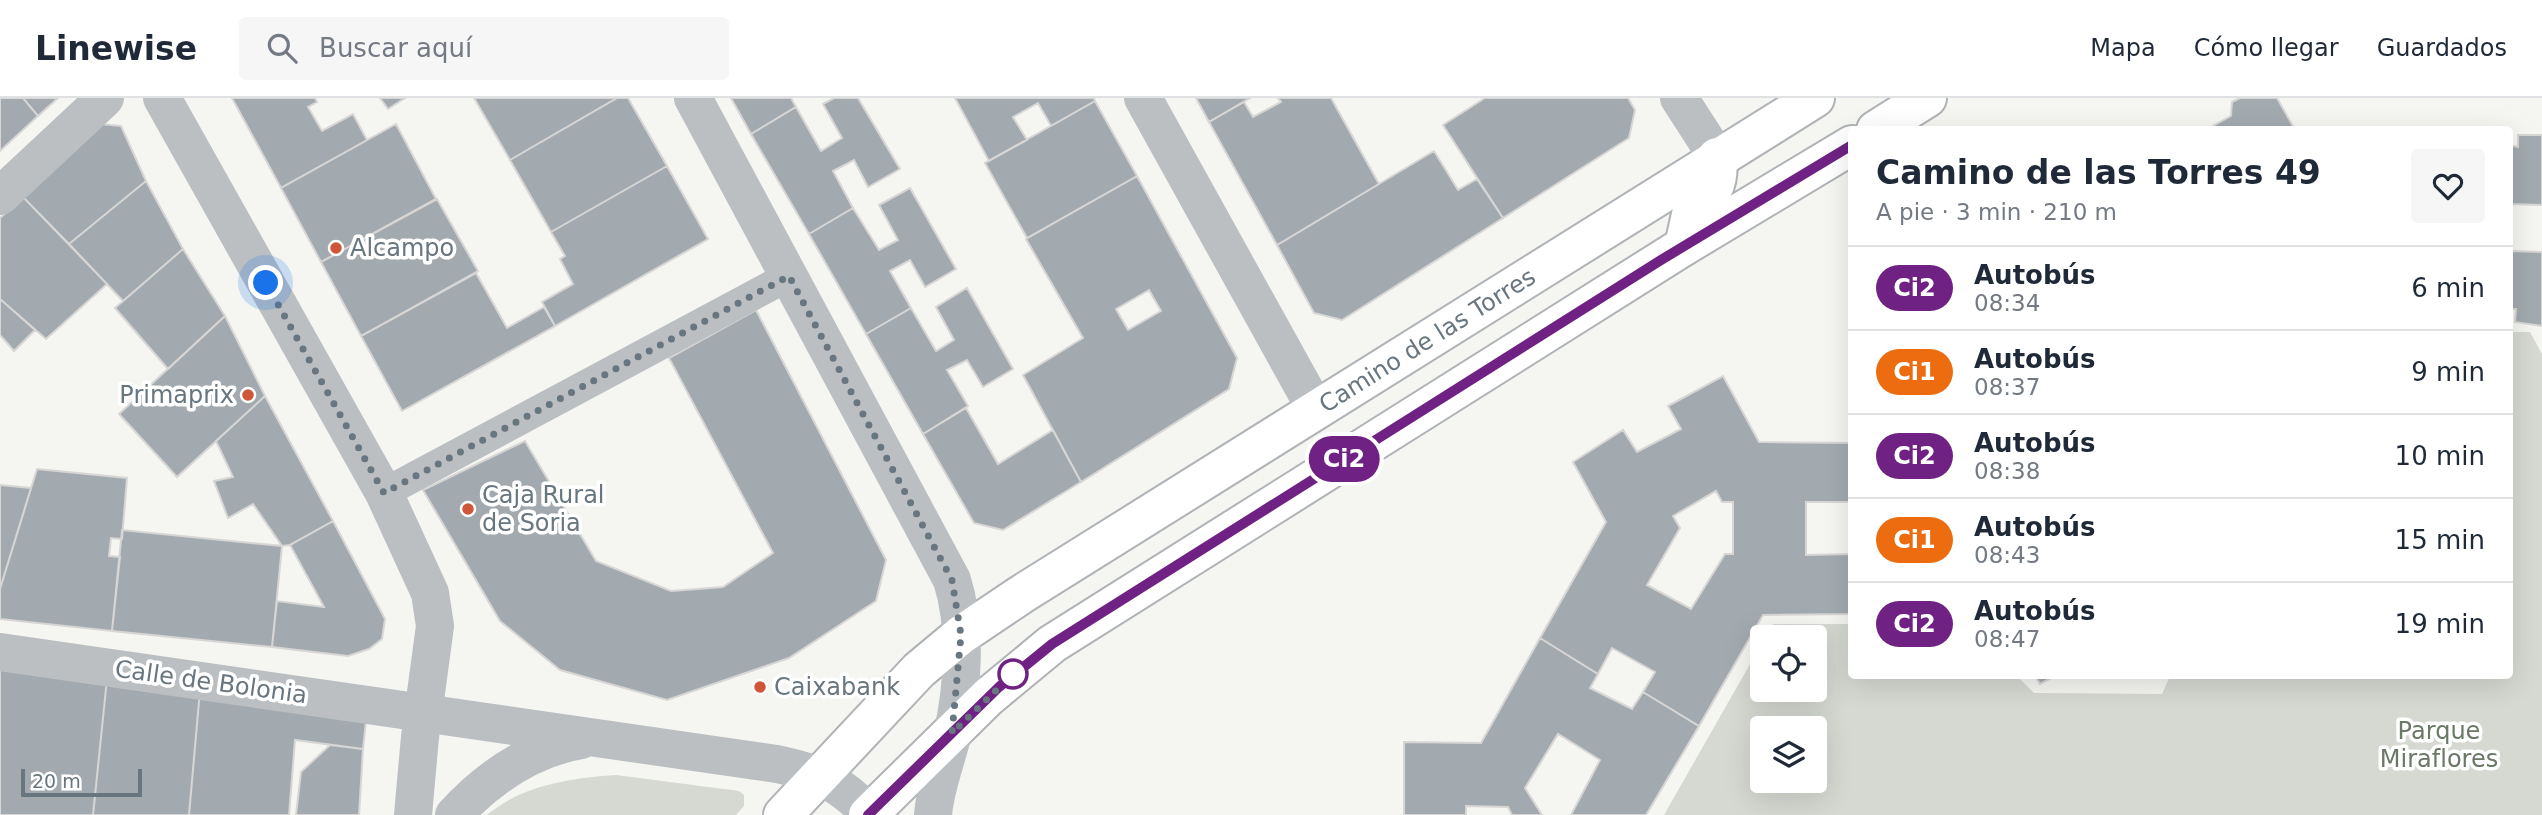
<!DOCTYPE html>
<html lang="es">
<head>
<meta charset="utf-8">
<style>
	:root { --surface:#fff; --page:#f6f6f7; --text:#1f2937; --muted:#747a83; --line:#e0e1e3 }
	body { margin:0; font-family:"DejaVu Sans",sans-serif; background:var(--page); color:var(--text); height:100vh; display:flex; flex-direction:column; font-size:26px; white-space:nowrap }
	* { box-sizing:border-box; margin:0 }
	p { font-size:23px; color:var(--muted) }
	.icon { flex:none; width:38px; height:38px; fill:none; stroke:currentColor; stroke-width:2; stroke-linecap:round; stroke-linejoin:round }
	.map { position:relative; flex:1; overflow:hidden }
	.details { position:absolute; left:1848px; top:28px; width:665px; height:553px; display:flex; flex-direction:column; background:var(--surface); border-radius:7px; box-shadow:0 7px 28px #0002 }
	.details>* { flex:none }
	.badge { padding:0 14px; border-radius:23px; font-size:24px; line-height:46px }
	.controls { position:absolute; left:1750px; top:527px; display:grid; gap:14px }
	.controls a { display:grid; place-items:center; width:77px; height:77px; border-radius:7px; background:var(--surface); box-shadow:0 7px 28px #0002; font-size:35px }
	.scale { position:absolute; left:21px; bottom:18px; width:121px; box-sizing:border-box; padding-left:7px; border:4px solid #687680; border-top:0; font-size:19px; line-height:24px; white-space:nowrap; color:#687680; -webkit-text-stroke:5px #fff; paint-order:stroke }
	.you { position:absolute; width:35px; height:35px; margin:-18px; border:5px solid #fff; border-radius:50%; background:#1a73e8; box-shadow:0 0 0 10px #1a73e833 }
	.map>.badge { position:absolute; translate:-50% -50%; box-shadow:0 0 0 4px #fff }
	.round { display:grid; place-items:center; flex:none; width:74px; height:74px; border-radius:7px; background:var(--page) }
	.head { display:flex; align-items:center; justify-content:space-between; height:119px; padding:0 28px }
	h1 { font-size:33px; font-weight:600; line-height:52px }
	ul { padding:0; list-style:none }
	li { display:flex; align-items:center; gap:21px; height:84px; padding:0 28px; border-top:2px solid var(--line) }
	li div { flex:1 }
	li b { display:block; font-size:26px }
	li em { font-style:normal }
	li .badge { min-width:77px; font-weight:700; text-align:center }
	header { display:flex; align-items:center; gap:42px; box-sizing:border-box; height:98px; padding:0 35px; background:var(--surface); border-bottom:2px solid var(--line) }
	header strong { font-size:33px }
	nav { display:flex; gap:38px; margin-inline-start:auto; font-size:24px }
	.search { width:490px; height:63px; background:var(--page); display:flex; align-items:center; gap:18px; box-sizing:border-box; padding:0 24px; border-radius:7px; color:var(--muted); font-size:26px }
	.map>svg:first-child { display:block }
</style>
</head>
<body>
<header>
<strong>Linewise</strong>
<div class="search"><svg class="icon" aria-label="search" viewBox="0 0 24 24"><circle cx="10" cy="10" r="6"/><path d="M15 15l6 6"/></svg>Buscar aquí</div>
<nav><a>Mapa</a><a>Cómo llegar</a><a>Guardados</a></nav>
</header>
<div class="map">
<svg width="2542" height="717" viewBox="0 0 2542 717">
	<rect width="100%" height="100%" fill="#f5f5f2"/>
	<path fill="#d5d9d2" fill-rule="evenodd" d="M2510,234H2530L2542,256V717H1664L1762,545V592H1815V539H1766L1773,526H1851L1852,578H2017L2034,595L2162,596L2170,578H2510ZM1762,630H1815V682H1762Z
		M616,677L739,693L744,697V708L736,717H487C522,687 572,680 616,677Z"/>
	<path fill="#a3aaaf" stroke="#d7d6d5" stroke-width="2" fill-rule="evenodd" d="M0,0H23L38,18L0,53Z
		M23,0H58L38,18Z
		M232,0H315L317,4L308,9L322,33L353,16L367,42L281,90Z
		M380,0H405L388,11Z
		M474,0H617L510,62Z
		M617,0H628L667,68L551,134L510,62Z
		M731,0H791L796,9L751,36Z
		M834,0H858L900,71L868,89L854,62L833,73L853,110L809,136L751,36L796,9L821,53L842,40L823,6Z
		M955,0H1094L1095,3L1051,28L1038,5L1013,19L1027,42L989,63Z
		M1196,0H1250L1209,24Z
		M1278,0H1331L1379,86L1277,147L1209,24L1244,4L1253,19L1281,4Z
		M1485,0H1628L1635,12L1629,40L1503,120L1443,27Z
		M2240,0H2277L2295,32H2215L2213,28L2231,18L2232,4Z
		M1095,3L1137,78L1027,140L985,65Z
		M101,26L121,28L146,83L69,146L23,99Z
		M396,26L436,101L321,164L281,90Z
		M2518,37H2542V107L2510,106V47L2518,49Z
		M1434,53L1458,92L1477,81L1503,120L1342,222L1314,215L1277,147Z
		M667,68L708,141L555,228L542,204L573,186L560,161L565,158L551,134Z
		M1137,78L1237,260L1229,291L1081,384L1023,277L1083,240L1026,141ZM1149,192L1161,213L1128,232L1116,211Z
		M146,83L183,151L123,203L69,146Z
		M910,90L956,171L925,189L910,162L890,173L911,210L866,236L809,136L853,110L879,152L898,142L879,107Z
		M23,99L107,186L46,241L0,201V120Z
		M437,101L478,173L361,238L321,164Z
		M183,151L225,218L168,271L115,210Z
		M2510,153L2542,154V228L2515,224L2516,211H2510Z
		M476,175L507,230L544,209L555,228L402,313L361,238Z
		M967,190L1013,271L983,289L967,262L947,272L968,308L923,336L866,236L911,210L936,253L954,242L936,209Z
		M0,201L35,232L14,253L0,237Z
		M756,212L886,462L876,503L789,560L667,602L560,572L500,523L423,392L525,343L596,463L671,493L723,489L773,455L669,260Z
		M225,218L265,298L177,379L119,316Z
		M1723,278L1759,344L1852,345V404H1806V457L1852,456V516L1763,517L1699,628L1643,594L1655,574L1612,550L1598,576L1540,540L1606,424L1573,364L1623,332L1637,354L1681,331L1668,308ZM1716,393L1722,404H1733V456H1725L1691,511L1647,487L1680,430L1673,418Z
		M265,298L333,423L290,447L282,448L253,406L228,420L214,383L233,379L216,343Z
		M966,310L998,366L1053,332L1081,384L1003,432L974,425L923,336Z
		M37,371L127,380L122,441L111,440L109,458L120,459L112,533L0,521V491Z
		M0,387L31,390L0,491Z
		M333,423L385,521L382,541L369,551L348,558L272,549L277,503L324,509L290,447Z
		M122,432L282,448L272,549L112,533Z
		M1540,540L1598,576L1590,590L1632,611L1643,594L1699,628L1646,717H1571L1600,662L1558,636L1525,690L1542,717H1512L1508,709L1466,708V717H1404V644L1481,645Z
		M0,571L107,581L93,717H0Z
		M2035,578H2055L2040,586Z
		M107,581L200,592L189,717H93Z
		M200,592L367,614L363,651L295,642L289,717H189Z
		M330,647L363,651L359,717H296L301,674Z"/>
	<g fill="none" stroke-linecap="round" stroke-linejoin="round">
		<defs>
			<g id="primary">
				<path d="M1876,32L1927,0"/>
				<path d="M1684,148L1692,112C1713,99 1720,84 1717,59"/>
				<path id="s1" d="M783,717L919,572L961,537L1022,496L1815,0"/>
				<path d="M868,717L988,599L1052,546L1684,148L1852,47"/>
			</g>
		</defs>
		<use href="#primary" stroke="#afb3b6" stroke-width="42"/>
		<path stroke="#bbbfc2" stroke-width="30" d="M384,395L789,178"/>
		<path stroke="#bbbfc2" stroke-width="38" d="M693,0L952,482C967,530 963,590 952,638C946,664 935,690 933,717
			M1143,0L1316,312
			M1679,0L1717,59
			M0,98L105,0
			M0,554L777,666C820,675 840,685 871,717
			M454,717C488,680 530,651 581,642"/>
		<path stroke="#bbbfc2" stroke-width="38" d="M162,0L384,395L430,495L435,528L420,639L413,717"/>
		<use href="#primary" stroke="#fff" stroke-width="38"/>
	</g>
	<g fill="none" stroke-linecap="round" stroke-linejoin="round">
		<defs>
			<path id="line" d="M868,717L999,589L1052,546L1661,162L1852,47"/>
		</defs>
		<use href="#line" stroke="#fff" stroke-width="16"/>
		<use href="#line" stroke="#6f2283" stroke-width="10"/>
		<path stroke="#687680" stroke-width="7" stroke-dasharray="0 12.6" d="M266,185L384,395L789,178L952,482L961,537L952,635L1013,576"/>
	</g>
	<g fill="#cf5638" stroke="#fff" stroke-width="2.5">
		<circle cx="336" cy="150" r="7"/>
		<circle cx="248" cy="297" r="7"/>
		<circle cx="468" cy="411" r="7"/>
		<circle cx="760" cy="589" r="7"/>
	</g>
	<circle fill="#fff" stroke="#6f2283" stroke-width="3.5" cx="1013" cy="576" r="14"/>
	<g text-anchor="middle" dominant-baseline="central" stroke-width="7" stroke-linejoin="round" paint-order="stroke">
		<g font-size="24" fill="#687680" stroke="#fff" text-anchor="start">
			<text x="350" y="150">Alcampo</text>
			<text x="234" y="297" text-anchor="end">Primaprix</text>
			<text x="482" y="397">Caja Rural<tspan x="482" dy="28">de Soria</tspan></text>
			<text x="774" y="589">Caixabank</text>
		</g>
		<g font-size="24" fill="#687680" stroke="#fff">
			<text stroke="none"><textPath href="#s1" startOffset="805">Camino de las Torres</textPath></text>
			<text transform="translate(211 584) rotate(8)">Calle de Bolonia</text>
		</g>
		<g font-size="24" fill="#6a7866" stroke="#fff">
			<text x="2439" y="633">Parque<tspan x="2439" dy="28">Miraflores</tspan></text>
		</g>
	</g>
</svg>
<div class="controls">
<a><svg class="icon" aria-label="locate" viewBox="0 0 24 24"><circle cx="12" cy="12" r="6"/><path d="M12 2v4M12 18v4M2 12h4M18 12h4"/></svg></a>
<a><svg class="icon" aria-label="layers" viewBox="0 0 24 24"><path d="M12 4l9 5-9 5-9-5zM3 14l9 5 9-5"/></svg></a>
</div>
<div class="scale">20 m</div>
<div class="you" style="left:266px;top:185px"></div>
<b class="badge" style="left:1344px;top:361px;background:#6f2283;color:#fff">Ci2</b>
<section class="details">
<div class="head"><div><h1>Camino de las Torres 49</h1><p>A pie · 3 min · 210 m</p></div><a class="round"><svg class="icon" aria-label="heart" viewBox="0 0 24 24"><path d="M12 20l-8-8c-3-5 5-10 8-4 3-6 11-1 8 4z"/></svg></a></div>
<ul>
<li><span class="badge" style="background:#6f2283;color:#fff">Ci2</span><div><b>Autobús</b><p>08:34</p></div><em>6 min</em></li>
<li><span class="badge" style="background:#ed6c10;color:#fff">Ci1</span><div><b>Autobús</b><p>08:37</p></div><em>9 min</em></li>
<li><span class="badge" style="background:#6f2283;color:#fff">Ci2</span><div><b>Autobús</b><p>08:38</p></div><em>10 min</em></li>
<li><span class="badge" style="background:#ed6c10;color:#fff">Ci1</span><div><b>Autobús</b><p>08:43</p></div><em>15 min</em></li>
<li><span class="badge" style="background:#6f2283;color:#fff">Ci2</span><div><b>Autobús</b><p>08:47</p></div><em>19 min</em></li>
</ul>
</section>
</div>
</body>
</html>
